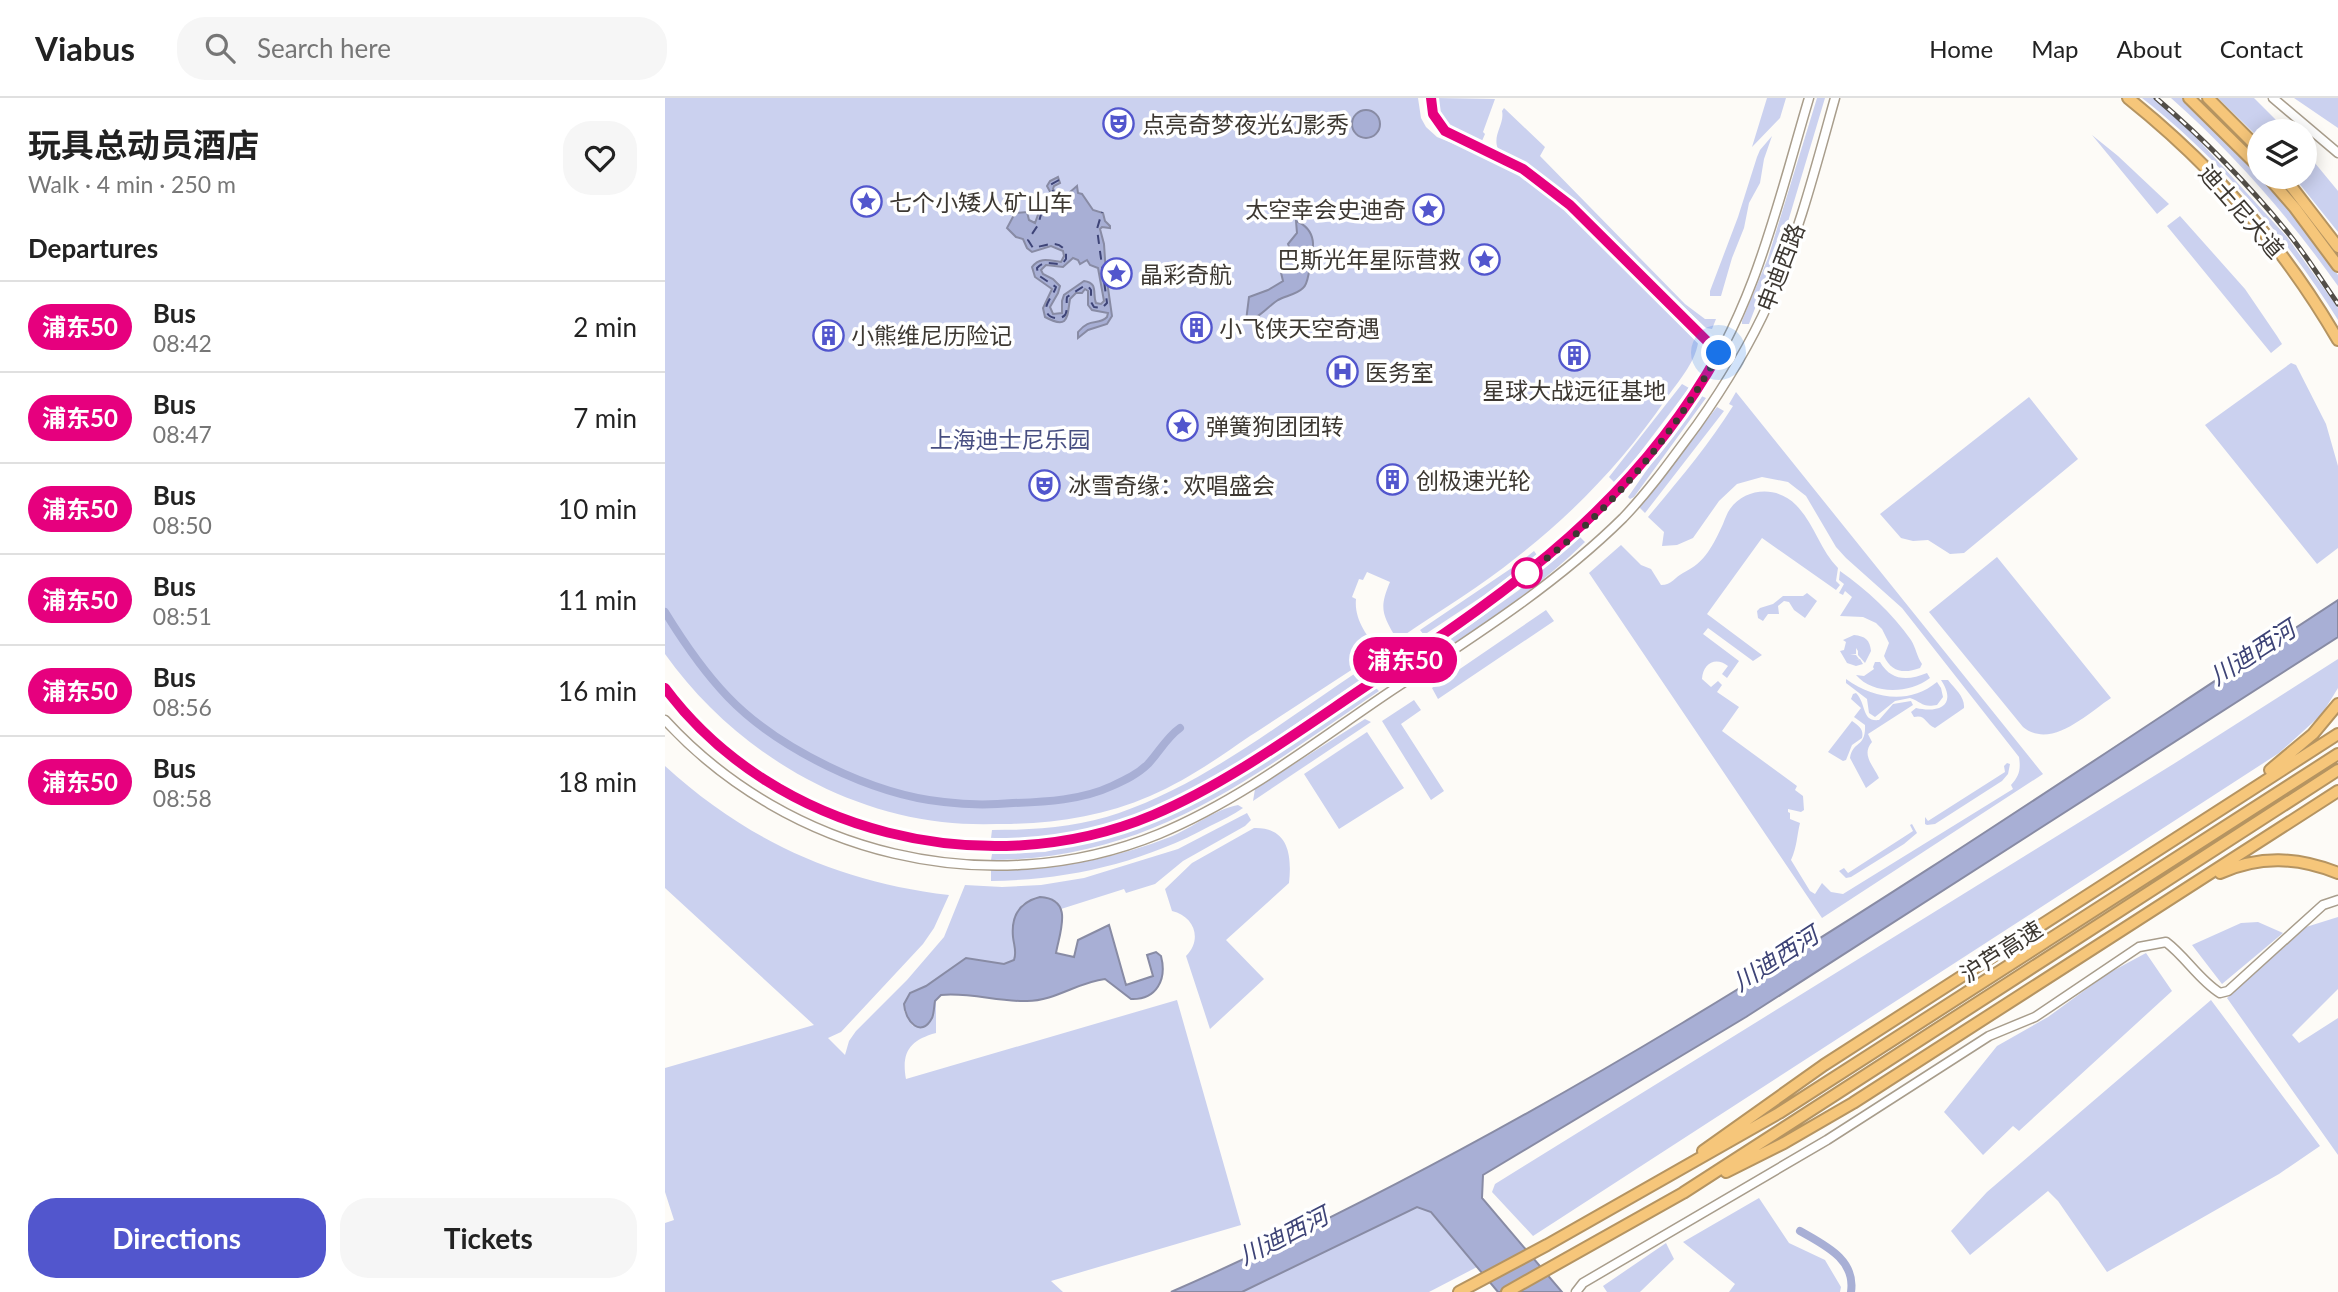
<!DOCTYPE html>
<html lang="en">
<head>
<meta charset="utf-8">
<style>
	:root { --surface:#fff; --page:#f6f6f6; --text:#222; --muted:#767676; --line:#e0e0e0; --accent:#5256cd }
	body { margin:0; font-family:Lato,"Noto Sans SC",sans-serif; background:var(--page); color:var(--text); height:100vh; display:flex; flex-direction:column; font-size:26px; white-space:nowrap }
	* { box-sizing:border-box; margin:0 }
	p { font-size:23px; color:var(--muted) }
	.icon { flex:none; width:38px; height:38px; fill:none; stroke:currentColor; stroke-width:2; stroke-linecap:round; stroke-linejoin:round }
	.map { position:relative; flex:1; overflow:hidden }
	.drawer { display:flex; flex-direction:column; background:var(--surface); width:665px }
	.drawer>* { flex:none }
	.badge { padding:0 14px; border-radius:23px; font-size:24px; line-height:46px }
	.buttons { position:absolute; left:1582px; top:21px; display:grid; gap:14px }
	.buttons a { display:grid; place-items:center; width:70px; height:70px; border-radius:50%; background:var(--surface); box-shadow:0 4px 18px #0003; font-size:35px }
	.you { position:absolute; width:35px; height:35px; margin:-18px; border:5px solid #fff; border-radius:50%; background:#1a73e8; box-shadow:0 0 0 10px #1a73e833 }
	.map>.badge { position:absolute; translate:-50% -50%; box-shadow:0 0 0 4px #fff }
	h2 { padding:0 28px; font-size:26px; line-height:63px }
	.round { display:grid; place-items:center; flex:none; width:74px; height:74px; border-radius:28px; background:var(--page) }
	.overview { display:flex; align-items:center; justify-content:space-between; height:119px; padding:0 28px }
	h1 { font-size:33px; font-weight:700; line-height:52px }
	.button { display:flex; gap:14px; margin-top:auto; padding:14px 28px }
	.button a { flex:1; height:80px; border-radius:28px; background:var(--accent); color:#fff; font-size:28px; font-weight:700; line-height:80px; text-align:center }
	.button a+a { background:var(--page); color:var(--text) }
	ul { padding:0; list-style:none }
	li { display:flex; align-items:center; gap:21px; height:91px; padding:0 28px; border-top:2px solid var(--line) }
	li div { flex:1 }
	li b { display:block; font-size:26px }
	li em { font-style:normal }
	li .badge { min-width:77px; font-weight:700; text-align:center }
	header { display:flex; align-items:center; gap:42px; box-sizing:border-box; height:98px; padding:0 35px; background:var(--surface); border-bottom:2px solid var(--line) }
	header strong { font-size:33px }
	nav { display:flex; gap:38px; margin-inline-start:auto; font-size:24px }
	.search { width:490px; height:63px; background:var(--page); display:flex; align-items:center; gap:18px; box-sizing:border-box; padding:0 24px; border-radius:28px; color:var(--muted); font-size:26px }
	main { display:flex; flex:1; min-height:0 }
	.map>svg:first-child { display:block }
</style>
</head>
<body>
<header>
<strong>Viabus</strong>
<div class="search"><svg class="icon" aria-label="search" viewBox="0 0 24 24"><circle cx="10" cy="10" r="6"/><path d="M15 15l6 6"/></svg>Search here</div>
<nav><a>Home</a><a>Map</a><a>About</a><a>Contact</a></nav>
</header>
<main>
<section class="drawer">
<div class="overview"><div><h1>玩具总动员酒店</h1><p>Walk · 4 min · 250 m</p></div><a class="round"><svg class="icon" aria-label="heart" viewBox="0 0 24 24"><path d="M12 20l-8-8c-3-5 5-10 8-4 3-6 11-1 8 4z"/></svg></a></div>
<h2>Departures</h2>
<ul>
<li><span class="badge" style="background:#e6007e;color:#fff">浦东50</span><div><b>Bus</b><p>08:42</p></div><em>2 min</em></li>
<li><span class="badge" style="background:#e6007e;color:#fff">浦东50</span><div><b>Bus</b><p>08:47</p></div><em>7 min</em></li>
<li><span class="badge" style="background:#e6007e;color:#fff">浦东50</span><div><b>Bus</b><p>08:50</p></div><em>10 min</em></li>
<li><span class="badge" style="background:#e6007e;color:#fff">浦东50</span><div><b>Bus</b><p>08:51</p></div><em>11 min</em></li>
<li><span class="badge" style="background:#e6007e;color:#fff">浦东50</span><div><b>Bus</b><p>08:56</p></div><em>16 min</em></li>
<li><span class="badge" style="background:#e6007e;color:#fff">浦东50</span><div><b>Bus</b><p>08:58</p></div><em>18 min</em></li>
</ul>
<div class="button"><a>Directions</a><a>Tickets</a></div>
</section>
<div class="map">
<svg width="1673" height="1194" viewBox="0 0 1673 1194">
	<rect width="100%" height="100%" fill="#fdfbf7"/>
	<path fill="#cbd1ef" d="M0,0H753L756,20L761,29L772,39L826,61L855,78L888,101L913,122L1028,240L1033,245C1030,265 1012,285 1001,301C960,361 910,414 852,459C816,488 776,512 738,538L731,540C717,516 714,510 725,484L702,474L698,482L694,481L687,499L691,501C689,522 702,537 714,554C671,582 628,610 585,638C553,660 522,682 485,698C441,717 394,725 346,726C323,726 300,727 277,724C166,711 64,646 0,556Z
		M772,0L830,1L818,34L820,36L817,43C798,34 770,26 772,0Z
		M1102,0H1121L1115,20L1087,49Z
		M1152,0H1160L1122,127L1084,226H1077V223L1103,160Z
		M1477,0H1489L1518,25L1622,139L1673,210V222C1622,140 1554,60 1477,0Z
		M1506,0H1518L1521,3L1554,33L1594,76V79H1597L1646,138L1673,177V188C1624,119 1569,56 1506,0Z
		M1553,0H1589L1622,33H1594V40Z
		M1629,0H1673V30Z
		M839,10L880,49L875,58L1020,206L1040,221H1051L1047,231L1041,230C974,167 913,96 833,51C827,37 840,26 837,13Z
		M1427,37L1453,58L1504,106L1492,116Z
		M1107,38L1099,61L1095,85L1084,105L1079,130L1067,160L1056,198H1045V193L1073,119L1092,59L1095,52Z
		M1640,53L1673,93V134L1629,79H1640Z
		M1515,118L1580,191L1612,238L1617,246L1606,255L1502,128Z
		M1626,265L1631,267L1661,326L1673,368V450L1652,466L1540,327Z
		M1017,286L1024,290L951,386L944,379Z
		M1071,294L1378,676L1157,820L924,475L956,447L976,467L986,471L996,487C1007,487 1010,479 1018,475C1041,464 1048,447 1058,426C1060,421 1062,415 1065,411C1081,389 1113,388 1131,407C1149,425 1155,452 1173,470L1171,483L1175,487L1171,492L1097,440L1042,516L1097,557L1088,563L1043,530L1038,536L1074,563L1062,580L1057,576L1063,568C1050,558 1038,566 1037,581L1046,589L1053,583L1057,587L1052,594L1074,609L1057,633L1132,688L1130,692L1138,698L1139,712L1136,714L1123,711V714L1125,715V721L1135,725C1132,737 1132,749 1126,762L1145,793L1150,796L1157,785L1166,794L1178,796L1348,691L1346,687C1354,678 1356,672 1354,659L1237,510L1181,460L1171,449L1141,398L1123,384L1097,379L1072,386L1054,403L1028,440L1012,447L997,448L999,434L983,419C1013,383 1043,348 1068,308L1064,306Z
		M1034,297L1041,300L969,399L965,401L963,399Z
		M1364,299L1413,361L1299,455L1285,456L1263,442L1248,443L1236,440L1215,416Z
		M1052,309L1059,313L980,415L974,409Z
		M915,439L920,444C876,487 824,524 771,556L769,553L854,492Z
		M869,453L872,457L818,498L759,537L755,532L854,465Z
		M1332,459L1446,600C1422,616 1386,652 1358,629L1264,514Z
		M1175,473C1202,492 1227,515 1246,542C1251,550 1252,559 1257,566L1255,570C1239,576 1226,574 1219,558L1224,545L1217,531L1211,525L1198,519L1175,518L1187,499L1180,493L1178,497L1174,495L1179,486L1174,482Z
		M1142,495L1152,503L1140,520L1129,512L1124,504L1119,503L1113,508L1114,516H1103L1098,523L1093,520L1092,513L1095,510L1108,506L1118,498H1138Z
		M881,512L889,523L773,601L767,590Z
		M1189,537C1200,538 1205,542 1206,553L1200,565L1193,557V553L1191,550V556L1185,557H1191L1194,561L1189,562L1195,561L1198,566L1191,568L1182,565L1175,553L1179,552L1181,544L1178,542Z
		M1673,561V590L1657,616L1614,655L868,1138L827,1094L830,1086L1510,665Z
		M1210,564H1215C1226,583 1243,583 1262,575L1265,580C1244,596 1208,597 1191,577L1199,578L1209,571L1208,569Z
		M698,570L702,577C605,642 501,728 380,739C362,741 344,740 326,740L327,732C370,732 413,729 454,715C541,685 621,621 698,570Z
		M1181,581C1209,601 1244,607 1272,584L1276,590L1278,599L1272,607C1257,610 1257,604 1245,600L1230,603L1210,619L1204,615L1202,601L1181,585Z
		M1276,582H1283C1290,591 1300,599 1299,610L1270,630C1260,626 1261,616 1249,619L1246,614L1251,610C1273,615 1293,608 1276,582Z
		M709,588L714,593C587,679 487,761 326,762L327,756L380,754L461,734L491,723L529,705Z
		M1191,595C1202,606 1196,624 1214,622L1228,606L1246,603L1248,607L1203,636L1207,644C1196,657 1208,667 1214,680L1201,690L1185,660C1188,642 1201,650 1200,627L1189,619L1196,610L1186,601L1188,596Z
		M749,602L756,612L736,626L779,693L766,702L717,623Z
		M700,621L706,624L588,703L590,691Z
		M1187,623C1194,628 1199,631 1197,640L1187,647L1181,662L1178,663L1163,654Z
		M702,634L739,690L674,731L639,676Z
		M1342,665L1345,666L1343,676L1337,683L1270,726L1262,727L1260,726V719L1263,723L1340,674L1339,668Z
		M0,668C82,743 174,784 284,797L269,830L258,846L176,934L163,940L180,957L184,943L191,933L242,882L279,839L300,787L337,789L376,787L419,780L513,751L582,715L586,722L580,728L518,763L490,786L461,795L459,791L396,811L391,803L358,806C351,814 347,828 348,839C348,848 352,854 349,862L339,866L301,860L261,888L245,895L239,913L248,928H260L268,918L271,900V935C245,942 236,954 241,981L512,902L576,1127L386,1183L398,1194H0V1125L9,1122L0,1094V970L149,927L0,790Z
		M573,707L578,710C568,717 557,722 545,728C477,765 403,782 326,783V772C388,772 447,762 505,739C527,730 550,711 573,707Z
		M1247,726L1252,735L1239,746L1186,779L1181,780L1174,773L1179,770L1183,775L1248,733L1245,727Z
		M589,730C624,729 627,758 624,785L561,842L599,881L545,931L521,858C538,841 529,818 507,813L500,791L527,765Z
		M1673,819V891L1627,937L1634,945L1673,920V1057L1562,900L1641,829Z
		M1593,824L1618,835L1557,886L1527,847L1576,825Z
		M1481,855L1507,893L1354,1033L1348,1028L1318,1057L1279,1014L1332,948L1383,919L1442,876Z
		M1546,902L1655,1048L1614,1076L1442,1174L1393,1103L1383,1093L1305,1157L1286,1133L1322,1094Z
		M1094,1100L1124,1145L1160,1162L1176,1189L1175,1194H1064L1070,1186L1018,1144Z
		M752,1109L765,1114L812,1169L764,1194H577Z
		M1001,1145L1009,1161L975,1194H942L938,1188Z"/>
	<path fill="#a8afd5" stroke="#888ba4" stroke-width="2" fill-rule="evenodd" d="M687 26a14 14 0 1 1 28 0a14 14 0 1 1-28 0Z
		M393,79L395,85L389,88L388,91L394,99L402,104L407,102L405,94L412,88L413,95L417,96L428,112L438,115L440,123L445,128V130L437,129L435,131L439,146L441,176L447,218L442,226L423,232L413,240V234C425,219 433,228 442,219L443,215L427,212L423,207V193L420,191L417,195H411L405,201C402,219 404,232 380,219L378,210L387,191L370,179L367,169C375,158 386,163 396,164L399,158L398,153L386,148L367,154L362,150L358,141L351,139L342,130L350,115L362,114L364,122L370,125L375,111L388,107L389,101L382,88L385,83ZM408,160L413,162L415,166L422,162L425,167L433,170L439,203L436,206L431,205C427,196 434,185 419,183L399,197L397,203V215L388,216L385,209L393,195L395,188L388,181L378,176L376,172L381,167L398,169Z
		M631,123C653,132 649,151 645,170C643,176 643,186 638,190C632,196 621,198 613,202C602,209 595,220 581,223L584,199L603,192L618,183L613,162L625,151L623,146L632,135Z
		M1673,502V539L1081,919L818,1077L817,1100L897,1194H833L766,1114L752,1109L577,1194H506C921,1012 1295,749 1673,502Z
		M375,799C409,801 395,833 391,855L409,859L413,842L444,827L461,887L488,878L482,857L491,854L496,858C502,881 492,902 466,901L440,881C413,884 390,903 362,903C333,904 305,894 276,897L270,903C269,908 269,916 267,920C256,941 240,923 239,906L245,895L261,888L301,860L339,866L349,862C352,854 349,848 348,839C346,818 355,804 375,799Z"/>
	<g fill="none" stroke-linecap="round" stroke-linejoin="round">
		<path stroke="#a8afd5" stroke-width="8" d="M0,514C19,545 38,573 63,599C113,651 208,697 279,704C302,707 326,707 348,705C381,704 417,702 447,688C460,682 473,676 483,666C494,654 502,639 515,630
			M1135,1133C1159,1147 1191,1161 1186,1194"/>
		<path stroke="#3e4477" stroke-width="2" stroke-dasharray="9 7" stroke-linecap="butt" d="M394,82L385,87L392,102L391,108L377,113L373,127L363,142L368,150C380,148 393,140 401,154V161L397,166C388,167 380,161 372,170L373,177L391,189C389,196 381,204 381,211C381,220 395,223 400,217C403,213 401,204 402,199L419,188H423L426,192V204L429,209L437,210L442,205L432,131L437,114"/>
		<defs>
			<path id="minor" d="M1608,0L1673,55
				M0,590C109,736 319,785 485,718C529,700 568,675 607,649C642,626 677,604 712,581C797,525 881,468 952,395C979,367 1002,335 1025,303C1089,214 1113,104 1144,0
				M0,622C123,756 323,806 494,736C576,702 649,645 723,595C805,541 888,489 958,420C985,392 1009,358 1032,327C1059,289 1085,246 1104,204C1133,139 1151,68 1170,0
				M911,1194L918,1185L1162,1042L1324,938L1370,919L1474,849L1501,844C1521,859 1534,882 1555,895L1563,893L1658,807L1673,802"/>
			<path id="highway" d="M1463,0C1547,67 1619,149 1673,242
				M1524,0L1594,69
				M1543,0L1594,51
				M1603,79L1630,110L1673,168
				M1619,79L1673,149
				M1605,672L1648,636L1673,606
				M1555,775C1595,757 1633,759 1673,775
				M1038,1053L1159,967L1673,636
				M1061,1074L1119,1045L1188,1005L1673,693
				M794,1194L882,1147L1114,1015L1673,656
				M842,1194L1018,1095L1673,672"/>
		</defs>
		<use href="#minor" stroke="#a89d8c" stroke-width="11"/>
		<use href="#highway" stroke="#b59461" stroke-width="14"/>
		<use href="#minor" stroke="#fff" stroke-width="8"/>
		<use href="#highway" stroke="#f6c67a" stroke-width="10"/>
		<defs>
			<path id="rail" d="M1491,0C1539,41 1584,87 1623,135C1641,157 1657,183 1673,206"/>
		</defs>
		<use href="#rail" stroke="#524e48" stroke-width="5"/>
		<use href="#rail" stroke="#fff" stroke-width="2.5" stroke-dasharray="8" stroke-linecap="butt"/>
	</g>
	<g fill="none" stroke-linecap="round" stroke-linejoin="round">
		<defs>
			<path id="line" d="M0,590C109,736 322,787 488,717C566,684 642,627 713,580C850,490 972,402 1054,255L905,107L858,71L780,33L768,16L766,0"/>
		</defs>
		<use href="#line" stroke="#fff" stroke-width="16"/>
		<use href="#line" stroke="#e6007e" stroke-width="10"/>
		<path stroke="#3d3832" stroke-width="7" stroke-dasharray="0 12.6" d="M862,475C941,419 1007,340 1054,255"/>
	</g>
	<defs>
		<symbol id="theatre-ring" viewBox="-11 -11 22 22"><circle r="9.5" fill="#fff" stroke="#5256cd" stroke-width="1.5"/><path d="M-5-5.5Q0-4 5-5.5V0Q5 5 0 6Q-5 5-5 0ZM-3.3-2.5H-1v1.5H-3.3ZM1-2.5H3.3v1.5H1ZM-2.8 1Q0 5.5 2.8 1Z" fill="#5256cd"/></symbol>
		<symbol id="sight-ring" viewBox="-11 -11 22 22"><circle r="9.5" fill="#fff" stroke="#5256cd" stroke-width="1.5"/><path d="M0-6L1.8-2.2L6-1.7L2.9 1.2L3.7 5.4L0 3.3L-3.7 5.4L-2.9 1.2L-6-1.7L-1.8-2.2Z" fill="#5256cd"/></symbol>
		<symbol id="building-ring" viewBox="-11 -11 22 22"><circle r="9.5" fill="#fff" stroke="#5256cd" stroke-width="1.5"/><path d="M-4-6H4V6H1V3H-1V6H-4ZM-2.5-4.3h1.7v1.8h-1.7ZM.8-4.3h1.7v1.8H.8ZM-2.5-1h1.7V.8h-1.7ZM.8-1h1.7V.8H.8Z" fill="#5256cd"/></symbol>
		<symbol id="hospital-ring" viewBox="-11 -11 22 22"><circle r="9.5" fill="#fff" stroke="#5256cd" stroke-width="1.5"/><path d="M-5-5h3v3.5h4V-5h3V5h-3V1.5h-4V5h-3Z" fill="#5256cd"/></symbol>
	</defs>
	<g fill-rule="evenodd">
		<use href="#theatre-ring" x="436" y="8" width="35" height="35"/>
		<use href="#sight-ring" x="184" y="86" width="35" height="35"/>
		<use href="#sight-ring" x="746" y="94" width="35" height="35"/>
		<use href="#sight-ring" x="802" y="144" width="35" height="35"/>
		<use href="#sight-ring" x="434" y="158" width="35" height="35"/>
		<use href="#building-ring" x="514" y="212" width="35" height="35"/>
		<use href="#building-ring" x="146" y="220" width="35" height="35"/>
		<use href="#building-ring" x="892" y="240" width="35" height="35"/>
		<use href="#hospital-ring" x="660" y="256" width="35" height="35"/>
		<use href="#sight-ring" x="500" y="310" width="35" height="35"/>
		<use href="#building-ring" x="710" y="364" width="35" height="35"/>
		<use href="#theatre-ring" x="362" y="370" width="35" height="35"/>
	</g>
	<circle fill="#fff" stroke="#e6007e" stroke-width="3.5" cx="862" cy="475" r="14"/>
	<g text-anchor="middle" dominant-baseline="central" stroke-width="7" stroke-linejoin="round" paint-order="stroke">
		<g font-size="23" fill="#3d3832" stroke="#fff" text-anchor="start">
			<text x="477" y="26">点亮奇梦夜光幻影秀</text>
			<text x="224" y="104">七个小矮人矿山车</text>
			<text x="741" y="111" text-anchor="end">太空幸会史迪奇</text>
			<text x="796" y="161" text-anchor="end">巴斯光年星际营救</text>
			<text x="475" y="176">晶彩奇航</text>
			<text x="554" y="230">小飞侠天空奇遇</text>
			<text x="186" y="237">小熊维尼历险记</text>
			<text x="700" y="274">医务室</text>
			<text x="909" y="292" text-anchor="middle">星球大战远征基地</text>
			<text x="541" y="328">弹簧狗团团转</text>
			<text x="751" y="382">创极速光轮</text>
			<text x="403" y="387">冰雪奇缘：欢唱盛会</text>
		</g>
		<g font-size="23" fill="#3d3832" stroke="#fff">
			<text transform="translate(1577 113) rotate(49)">迪士尼大道</text>
			<text transform="translate(1115 169) rotate(-69)">申迪西路</text>
			<text transform="translate(1336 853) rotate(-33)">沪芦高速</text>
		</g>
		<g font-size="23" fill="#474e81" stroke="#fff">
			<text x="345" y="341">上海迪士尼乐园</text>
		</g>
		<g font-size="24" font-style="italic" fill="#3e4477" stroke="#fff">
			<text transform="translate(1587 554) rotate(-33)">川迪西河</text>
			<text transform="translate(1110 860) rotate(-33)">川迪西河</text>
			<text transform="translate(618 1137) rotate(-27)">川迪西河</text>
		</g>
	</g>
</svg>
<div class="buttons">
<a><svg class="icon" aria-label="layers" viewBox="0 0 24 24"><path d="M12 4l9 5-9 5-9-5zM3 14l9 5 9-5"/></svg></a>
</div>
<div class="you" style="left:1054px;top:255px"></div>
<b class="badge" style="left:740px;top:562px;background:#e6007e;color:#fff">浦东50</b>
</div>
</main>
</body>
</html>
